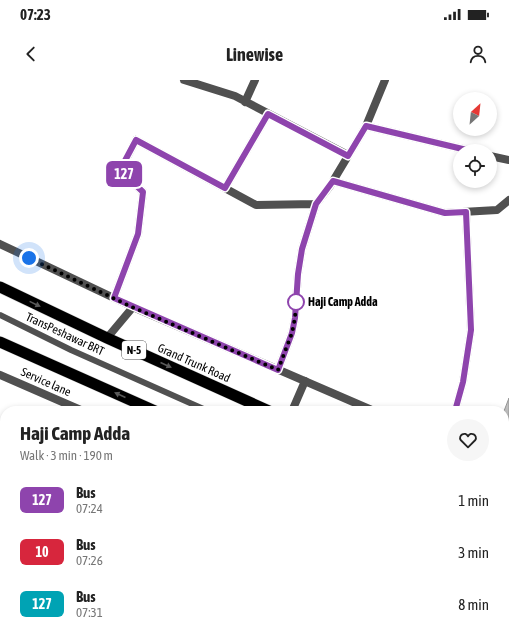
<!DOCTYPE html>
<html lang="en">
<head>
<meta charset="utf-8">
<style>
	:root { --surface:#fff; --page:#f6f6f6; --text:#222; --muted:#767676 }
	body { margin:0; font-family:"Asap Condensed",sans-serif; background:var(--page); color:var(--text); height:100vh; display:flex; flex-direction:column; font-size:15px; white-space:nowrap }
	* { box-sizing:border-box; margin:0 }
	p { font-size:13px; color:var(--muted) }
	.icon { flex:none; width:22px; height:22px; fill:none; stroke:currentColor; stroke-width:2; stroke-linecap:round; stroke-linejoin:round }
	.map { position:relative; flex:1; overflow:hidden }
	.sheet { position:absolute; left:0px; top:326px; width:509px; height:232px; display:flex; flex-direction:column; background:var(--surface); border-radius:16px 16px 0 0; box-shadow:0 2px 6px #0003 }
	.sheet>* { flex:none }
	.badge { padding:0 8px; border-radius:6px; font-size:14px; line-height:26px }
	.needle { width:26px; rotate:27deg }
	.tools { position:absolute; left:453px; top:12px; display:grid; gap:8px }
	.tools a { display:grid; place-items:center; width:44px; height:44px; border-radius:50%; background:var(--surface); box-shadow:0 2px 6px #0003; font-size:20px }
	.you { position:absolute; width:20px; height:20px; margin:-10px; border:3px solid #fff; border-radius:50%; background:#1a73e8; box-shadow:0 0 0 6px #1a73e833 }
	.map>.badge { position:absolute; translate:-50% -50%; box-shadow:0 0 0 2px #fff }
	.round { display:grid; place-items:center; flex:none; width:42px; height:42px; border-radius:21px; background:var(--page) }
	.headline { display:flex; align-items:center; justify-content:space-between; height:68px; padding:0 20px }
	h1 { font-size:19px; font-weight:700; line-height:30px }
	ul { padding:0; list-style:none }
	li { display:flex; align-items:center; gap:12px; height:52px; padding:0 20px }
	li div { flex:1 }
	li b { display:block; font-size:15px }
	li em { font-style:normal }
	li .badge { min-width:44px; font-weight:700; text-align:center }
	.status { display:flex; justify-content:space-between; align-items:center; height:28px; padding:0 20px; background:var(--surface); direction:ltr }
	.status svg { height:11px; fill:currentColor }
	header { display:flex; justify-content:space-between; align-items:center; height:52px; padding:0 20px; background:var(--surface); font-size:18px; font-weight:700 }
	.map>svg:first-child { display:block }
</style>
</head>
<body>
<div class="status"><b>07:23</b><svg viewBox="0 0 49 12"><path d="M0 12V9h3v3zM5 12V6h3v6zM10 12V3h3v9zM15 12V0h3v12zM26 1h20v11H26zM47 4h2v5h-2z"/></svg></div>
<header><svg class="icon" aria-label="back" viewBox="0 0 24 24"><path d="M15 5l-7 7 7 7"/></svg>Linewise<svg class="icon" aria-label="person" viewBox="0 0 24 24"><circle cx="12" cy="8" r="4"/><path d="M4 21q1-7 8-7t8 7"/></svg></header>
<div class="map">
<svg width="509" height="558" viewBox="0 0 509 558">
	<rect width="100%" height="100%" fill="#fff"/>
	<path fill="#c0c0c0" stroke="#949494" d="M509,318V382L504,380V331Z
		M0,349L5,351V366L0,378Z
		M504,531L509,533V545L503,558H435L423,553H504Z
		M305,553H398L392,558H309Z"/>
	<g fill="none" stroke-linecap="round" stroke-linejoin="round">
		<defs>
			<path id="trunk" d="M0,207L107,258L269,331
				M0,262L155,331
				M504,425L509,427
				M504,484L509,486"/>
		</defs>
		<use href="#trunk" stroke="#dbdbdb" stroke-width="12"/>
		<path stroke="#505050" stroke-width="6" d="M0,235L71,270L208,331
			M504,447L509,448
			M504,465L509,467"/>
		<path stroke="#505050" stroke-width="8" d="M184,0L235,16L348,75
			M245,22L255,0
			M366,46L471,71
			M490,76L509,80
			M333,101L445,133L497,130L509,120
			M225,108L268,34
			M114,218L138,154L143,112L120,91L136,60L256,125L316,124L330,106L366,46L385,0
			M107,258L133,227
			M278,290L292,253L295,238L298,194L302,169L316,124
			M292,331L305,301
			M455,331L463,302L471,250L466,132
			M270,553L271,558
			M128,558L133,553"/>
		<path stroke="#505050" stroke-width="8" d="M0,164L133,227L374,331
			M0,295L83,331
			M504,388L509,390
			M504,517L509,519"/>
		<use href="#trunk" stroke="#000" stroke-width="11"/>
	</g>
	<defs><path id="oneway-solid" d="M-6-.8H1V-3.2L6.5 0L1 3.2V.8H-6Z"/></defs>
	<g fill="#595959">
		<use href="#oneway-solid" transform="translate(35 224) rotate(26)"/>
		<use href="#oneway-solid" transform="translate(166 285) rotate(24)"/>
		<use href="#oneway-solid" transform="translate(120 315) rotate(-156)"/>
	</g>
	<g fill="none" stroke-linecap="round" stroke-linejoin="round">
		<defs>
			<path id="line" d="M455,331L463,302L471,250L466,132L445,133L333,101L316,124L302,169L298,194L295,238L292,253L278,290L114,218L138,154L143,112L120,90L136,60L225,108L268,34L348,76L366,46L471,71"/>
		</defs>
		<use href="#line" stroke="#fff" stroke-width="9"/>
		<use href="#line" stroke="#8e44ad" stroke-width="6"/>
		<path stroke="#000" stroke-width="4" stroke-dasharray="0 7.2" d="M29,178L132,227L278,290L292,253L295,238L296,222"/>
	</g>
	<circle fill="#fff" stroke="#8e44ad" stroke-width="2" cx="296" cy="222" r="8"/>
	<g text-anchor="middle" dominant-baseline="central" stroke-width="4" stroke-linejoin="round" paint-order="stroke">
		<rect fill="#fff" stroke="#4c4c4c" stroke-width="1" x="122" y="261" width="24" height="18" rx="3"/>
		<g font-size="11" font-weight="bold" fill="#000">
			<text x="134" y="270">N-5</text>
		</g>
		<g font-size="12" font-weight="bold" fill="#000" stroke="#fff" text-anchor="start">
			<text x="308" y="222">Haji Camp Adda</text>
		</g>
		<g font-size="12" fill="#000" stroke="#fff">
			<text transform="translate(65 254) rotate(25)">TransPeshawar BRT</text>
			<text transform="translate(194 283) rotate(24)">Grand Trunk Road</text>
			<text transform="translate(46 302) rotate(24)">Service lane</text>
		</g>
	</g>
</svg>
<div class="tools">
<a><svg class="needle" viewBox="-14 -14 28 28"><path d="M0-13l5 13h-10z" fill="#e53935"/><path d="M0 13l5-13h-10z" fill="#767676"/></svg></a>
<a><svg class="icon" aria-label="locate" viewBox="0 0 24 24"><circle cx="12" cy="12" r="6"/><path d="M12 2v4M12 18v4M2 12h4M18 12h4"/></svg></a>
</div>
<div class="you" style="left:29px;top:178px"></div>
<b class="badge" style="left:124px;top:94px;background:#8e44ad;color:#fff">127</b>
<section class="sheet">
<div class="headline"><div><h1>Haji Camp Adda</h1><p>Walk · 3 min · 190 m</p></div><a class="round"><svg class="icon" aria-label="heart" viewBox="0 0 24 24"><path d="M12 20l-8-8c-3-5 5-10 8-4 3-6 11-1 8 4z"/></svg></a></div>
<ul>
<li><span class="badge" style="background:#8e44ad;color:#fff">127</span><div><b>Bus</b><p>07:24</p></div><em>1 min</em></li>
<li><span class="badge" style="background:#d7263d;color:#fff">10</span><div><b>Bus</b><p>07:26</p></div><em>3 min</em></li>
<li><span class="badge" style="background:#00a3b4;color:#fff">127</span><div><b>Bus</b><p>07:31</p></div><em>8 min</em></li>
</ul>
</section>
</div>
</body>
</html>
